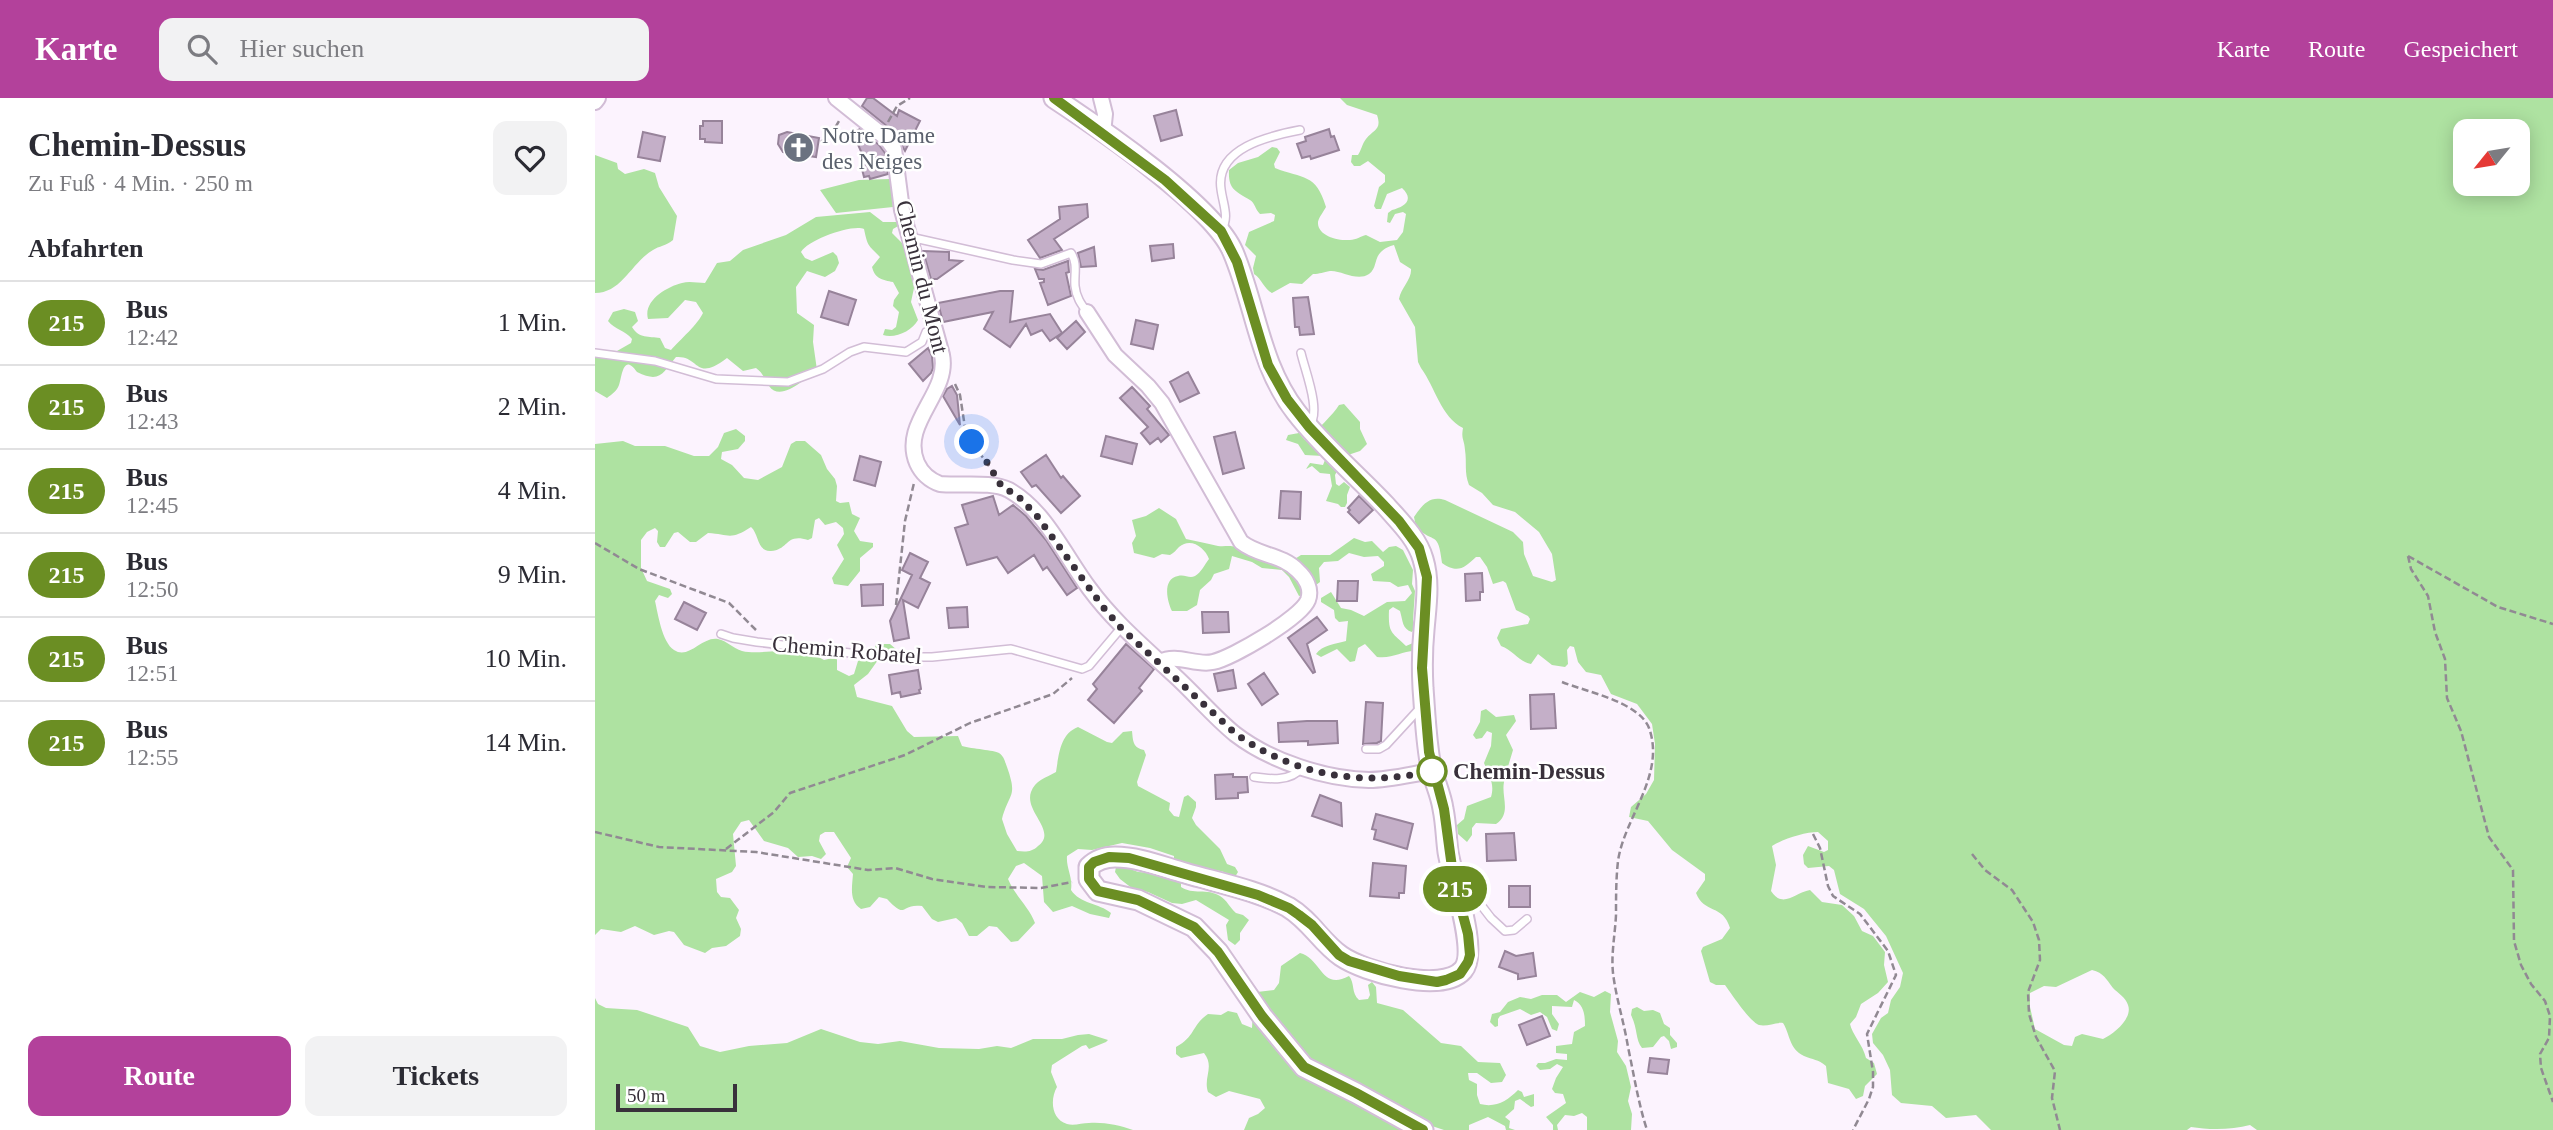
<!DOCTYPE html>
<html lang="de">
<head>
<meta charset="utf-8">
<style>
	:root { --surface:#fff; --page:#f2f2f3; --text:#2b2b33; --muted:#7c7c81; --line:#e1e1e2; --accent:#b3419b }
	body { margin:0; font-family:Georgia,serif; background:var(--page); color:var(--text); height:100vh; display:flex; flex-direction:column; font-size:26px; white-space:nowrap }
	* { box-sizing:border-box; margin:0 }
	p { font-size:23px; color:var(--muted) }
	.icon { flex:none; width:38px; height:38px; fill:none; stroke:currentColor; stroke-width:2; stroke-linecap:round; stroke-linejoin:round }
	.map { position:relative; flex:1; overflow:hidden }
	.panel { display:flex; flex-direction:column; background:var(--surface); width:595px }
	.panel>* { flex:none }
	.badge { padding:0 14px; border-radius:23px; font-size:24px; line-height:46px }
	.needle { width:46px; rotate:240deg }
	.controls { position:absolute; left:1858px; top:21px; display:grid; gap:14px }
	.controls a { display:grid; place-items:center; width:77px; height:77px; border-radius:14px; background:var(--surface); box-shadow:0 4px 18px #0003; font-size:35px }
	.scale { position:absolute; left:21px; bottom:18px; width:121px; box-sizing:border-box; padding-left:7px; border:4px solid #39313b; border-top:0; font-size:19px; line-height:24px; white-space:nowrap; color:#39313b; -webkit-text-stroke:5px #fff; paint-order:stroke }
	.you { position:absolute; width:35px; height:35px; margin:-18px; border:5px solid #fff; border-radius:50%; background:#1a73e8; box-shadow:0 0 0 10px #1a73e833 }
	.map>.badge { position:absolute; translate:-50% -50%; box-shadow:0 0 0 4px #fff }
	h2 { padding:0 28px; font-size:26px; line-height:63px }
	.round { display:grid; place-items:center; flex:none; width:74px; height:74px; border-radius:14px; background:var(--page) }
	.head { display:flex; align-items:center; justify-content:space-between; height:119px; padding:0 28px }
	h1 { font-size:33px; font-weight:700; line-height:52px }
	.button { display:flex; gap:14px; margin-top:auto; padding:14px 28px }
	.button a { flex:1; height:80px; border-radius:14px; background:var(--accent); color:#fff; font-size:28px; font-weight:700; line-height:80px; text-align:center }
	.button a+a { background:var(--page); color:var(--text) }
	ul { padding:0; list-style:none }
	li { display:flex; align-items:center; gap:21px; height:84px; padding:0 28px; border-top:2px solid var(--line) }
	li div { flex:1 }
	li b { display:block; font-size:26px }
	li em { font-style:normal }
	li .badge { min-width:77px; font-weight:700; text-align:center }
	header { display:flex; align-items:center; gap:42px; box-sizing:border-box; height:98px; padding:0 35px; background:var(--accent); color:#fff }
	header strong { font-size:33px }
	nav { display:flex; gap:38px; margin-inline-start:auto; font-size:24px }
	.search { width:490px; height:63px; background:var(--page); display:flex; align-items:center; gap:18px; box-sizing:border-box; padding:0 24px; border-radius:14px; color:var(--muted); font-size:26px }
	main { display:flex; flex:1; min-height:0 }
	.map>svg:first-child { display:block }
</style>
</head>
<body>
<header>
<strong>Karte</strong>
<div class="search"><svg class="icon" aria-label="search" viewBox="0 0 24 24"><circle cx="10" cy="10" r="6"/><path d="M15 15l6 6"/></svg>Hier suchen</div>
<nav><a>Karte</a><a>Route</a><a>Gespeichert</a></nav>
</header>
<main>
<section class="panel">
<div class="head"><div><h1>Chemin-Dessus</h1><p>Zu Fuß · 4 Min. · 250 m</p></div><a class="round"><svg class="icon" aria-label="heart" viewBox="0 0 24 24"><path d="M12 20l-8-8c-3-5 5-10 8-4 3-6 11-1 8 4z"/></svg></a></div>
<h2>Abfahrten</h2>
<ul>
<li><span class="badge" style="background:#6b8e23;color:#fff">215</span><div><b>Bus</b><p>12:42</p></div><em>1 Min.</em></li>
<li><span class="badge" style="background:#6b8e23;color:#fff">215</span><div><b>Bus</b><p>12:43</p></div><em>2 Min.</em></li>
<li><span class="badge" style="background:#6b8e23;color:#fff">215</span><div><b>Bus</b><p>12:45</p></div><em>4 Min.</em></li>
<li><span class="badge" style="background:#6b8e23;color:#fff">215</span><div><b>Bus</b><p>12:50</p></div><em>9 Min.</em></li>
<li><span class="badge" style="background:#6b8e23;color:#fff">215</span><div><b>Bus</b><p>12:51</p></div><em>10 Min.</em></li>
<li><span class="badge" style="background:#6b8e23;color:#fff">215</span><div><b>Bus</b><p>12:55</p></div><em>14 Min.</em></li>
</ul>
<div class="button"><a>Route</a><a>Tickets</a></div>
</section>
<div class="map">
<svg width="1958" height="1032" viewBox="0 0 1958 1032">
	<rect width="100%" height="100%" fill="#fcf3fe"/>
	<path fill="#aee2a1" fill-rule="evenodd" d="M745,0H1958V1032H1662L1655,1027C1637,1032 1614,1032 1596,1029L1592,1032H1396L1381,1017L1351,1020L1337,1008L1306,1005L1297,997L1295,972L1288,957L1278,945L1277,936L1286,920L1293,915L1296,902L1305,889L1308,875L1291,838L1269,811L1245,796L1239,772L1234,768L1213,770L1209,766L1208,757L1213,748L1229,754L1233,752V743L1223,734C1210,734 1188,741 1177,748L1181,767L1176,793C1188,811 1199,795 1215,792L1227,804L1247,807L1259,818L1267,833L1278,838L1290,854L1289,867L1293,884L1283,895L1266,906L1261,919L1255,926C1257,936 1268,947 1271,960L1279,965L1282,976L1270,988L1268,998L1261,1001L1254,991L1233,985L1231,968C1223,961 1218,962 1209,958C1194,951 1195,936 1188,925C1180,924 1172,929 1164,927C1155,924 1136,895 1130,887H1121L1115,884L1106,853L1108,849L1127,841L1135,830C1128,806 1109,816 1101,795L1110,782V776L1077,752L1053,723L1034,719L1036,709L1051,696L1059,682L1060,646L1057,626L1042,606L1016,596L1006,577L991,574L983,564L979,549L975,548L972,552L973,566L970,569L957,567L943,556L936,566C924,564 918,552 906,548L902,540L906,531L933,526L935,521L933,518L921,512L911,485L908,483L898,486L892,469L885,459H881C869,470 863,476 847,465C843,431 839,447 821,429L819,419C827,407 835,397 850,402L918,434L928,444L929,456L938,478L957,484L961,482L957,456L944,434L920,414L898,407L887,395L874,387C869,374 872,365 870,352C869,340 866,342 868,330C846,319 840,289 826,270L823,264L820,229L804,201C806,190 817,181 816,171L805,164L799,147C775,154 785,168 774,176C762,184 746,172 735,173C728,174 725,176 718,176L707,186L695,185L677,195C669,191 667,181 659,176L658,170L661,158L650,147L654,134L679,123L680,117L676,115L665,116C660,111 660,105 655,102C641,93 633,92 634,72L643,65L663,59L677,49L682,50L685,54L679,66L680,70C708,81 721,75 731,109C729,113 724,119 723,124C722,138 744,143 755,142C761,142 766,138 771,137L785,144L802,142L808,134L811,116L808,114L800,116L795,125L792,124L793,115L797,112C809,109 820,102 807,90L792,96L786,111H781L779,108L784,89L790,84V77L773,63L765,68H759L756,64L757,57H763C766,53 767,46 771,41C779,31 787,32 782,17L752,7ZM1871,33H1923V86H1871ZM1497,872C1509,875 1511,881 1518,890C1523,895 1531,900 1533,907C1538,920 1519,936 1508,941L1487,936L1480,939L1477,948L1469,947L1440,931L1435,909V895L1449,888L1461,889Z
		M0,57L22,65L23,71L30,76L49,71L60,75L64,89L82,118L78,142C71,148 64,148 58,152C36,165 27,195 0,195Z
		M295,81L298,109L241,115L225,92L264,82Z
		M275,114L288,124H305V127L298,131L297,135L310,148L319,190L316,204L323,222C317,233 300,241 288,237L290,231L297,232L301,229L304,214L298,208L299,202L304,195L298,184C288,182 280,181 277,169L285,159C273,146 273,150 269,131C257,126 213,142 206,154L210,160L217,163L238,154L242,158L244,165L240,173L230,179L212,173L201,189L202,215L219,227L218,244L222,272C210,280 186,305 174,288C169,280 168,275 161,270L148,273L132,260C99,285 105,257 81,259C68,274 66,286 42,274C28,254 27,279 24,287C22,293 17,296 12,300L0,293V252L22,253L36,245L37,241C30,232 20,232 13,223L18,214L29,211L40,214L43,223L37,229C44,241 54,238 65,240L70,250L76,252C85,242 103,226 108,215L101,204L90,202L73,220L53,221C48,203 71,189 87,185C94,183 103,185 110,185L122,165L135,163L148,152L191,137L221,119Z
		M749,306L765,324V331L772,346L765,353L750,358L740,377L741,386L744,388L749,384L755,389L752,397V405L750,409H746L743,406L731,403L737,388L735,376L725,375L717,368L711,371L715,365L728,367L730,362L728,358L710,357L703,346L691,342L693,337L704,335L710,342H713C722,331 738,317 744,307Z
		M141,331L150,338V343L143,351L127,354L126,361L137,367L149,380L163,382L187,369L196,346L201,343H210L226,357L232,371L240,381L242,388L241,403L245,405L254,404L257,416L265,420L259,433L265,443L278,445V449L265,460V473L253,488L239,486L237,480L249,461L242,447L249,436L248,430L241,424L230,427L224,420L220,422L217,440L213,442C190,435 194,452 176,453C162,454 164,436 156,429C135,443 134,436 113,435L101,444H95L83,434L79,435L70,449H65L62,444L63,433L60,430L52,434L46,442V470L52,483L75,491L77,496L73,500L64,497L60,503C63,516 67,544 79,552C94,562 107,538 123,541C132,543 138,550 147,553C160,556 172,553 185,553C196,553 204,557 216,555L229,562L242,559V572L254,578L259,576L263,563C275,559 278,558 281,546H295L302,552L300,560L293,563L283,562L273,576L259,587L262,599L297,608L312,633L319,639L363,638L367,648C377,651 399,652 404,655C409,658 410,664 412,669C423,700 414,694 407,721L412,736L422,753C431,754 437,754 443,748C463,733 429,714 436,694C440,682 451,680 461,674C464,656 465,636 483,629L512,644L517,645L528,634L537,633C538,643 538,650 549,652L551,657L542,684L543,688L575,705L574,712L579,718L584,719L589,699L593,697L601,704V709L597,720L601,727L625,751L632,766L640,769L643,774L640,779C633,778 632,774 625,773C612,770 598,778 586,782V789C597,797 613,790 625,798C632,802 635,810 641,815L648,817L654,822L645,835V842L640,847L633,842L631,827L634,822L601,802L587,806L577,805L553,794L538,791L525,781L520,774L521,769L528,768L543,774L558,775L572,781L579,772V758L555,750L527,745L497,752L483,751L472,758C471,770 478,779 476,792C485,806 504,805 516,815L514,820L495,816L477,808L458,814L449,804L447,778L429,765L421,768L413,781C420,798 434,809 440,825L423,843L416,844L402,829L394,828L382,838H374L367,825L361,820L343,824L337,821L327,808C304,805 313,823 292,801L284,799L275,809L266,811C254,803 257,790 258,776L252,769L256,760L239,734H230L225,737L224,743L231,756L226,761L217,758L203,759L193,750L169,743L154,722L146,724L138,736L141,768L137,774L121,781L122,794L126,799L135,800L144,812L141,820L146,831L145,838L131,848L117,850L110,855L89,847L79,834L74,833L59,837L40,828L26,834L6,831L0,837V346L28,343L40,348H70L99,358H114L123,349L129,335Z
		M564,410L581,421L591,441C602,443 613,446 623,448C629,449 635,447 640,449C665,458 680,475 706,457H735L759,440L770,444L777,443L788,454L794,449L801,448L808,452L818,472L817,486L820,493L818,522L820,529L817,534C807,531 808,523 805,513L798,509L794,512C793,536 797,534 811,548L818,545L822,553C807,552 799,561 782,559L770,546L763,550L760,563L755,564L742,551L726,559L721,556C727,547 741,546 751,543L753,523L744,524L740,520L739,512L726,504V500L736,494L746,510L756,512L769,518L792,504L810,503L817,495L813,487L803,489L795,484L778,483L776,476L789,468V464L783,458L769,459L754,455L743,463L729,464L724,470L725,484L721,487L716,479L708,489V497L704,498L694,479L687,472L667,470L657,464L637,458L634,471L619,476L616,482L605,492L602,507L592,513H577C572,503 567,481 583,478C590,476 594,481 600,478C606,475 610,466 614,461C610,450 596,439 584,449C581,452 579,455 575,457L567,456L559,460L539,455L537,445L541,438L537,422L551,418Z
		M891,611L901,619L919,617L921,623L911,637L918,652C915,663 911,673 909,684C906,699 917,715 901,726L881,725L877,730V737L872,744L863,736L862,727L869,721L872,708L896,699C900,686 894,677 889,665L896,648L897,635L892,633L887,640L881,641L878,637L885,624L886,613Z
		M705,855C727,861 726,893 754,878C760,885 756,895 764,902L773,901L775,897L773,887L777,884L781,889L782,905L808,912L846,945L866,948L883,964L905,965L911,977L907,984L896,985L882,975H873L874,982L882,986V997L885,1006C901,1010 912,1003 923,992L927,994L929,999L939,996V1008L936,1009L925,1001L920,1003L919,1011L910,1019L915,1023L914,1030L920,1032H911L910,1028L893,1019L874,1027V1032H849L831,1026L819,1032H649L654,1020L663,1016L670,1010L665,1001L634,993L621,999L613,994C608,979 620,969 609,955L586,960L581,956V949C601,938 596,928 613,916L626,917L633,913L642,915L647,926L657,930L659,897L662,894L679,892L684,885L686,868Z
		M1010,893L1016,896L1015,914L1023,943L1022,954L1031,968L1036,989L1033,1003L1037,1016L1036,1032H992V1019L987,1015L979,1018L970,1017L962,1027L963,1032H958V1027L951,1019L971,1005L968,996L960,995L957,991L961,980L968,969L962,966L955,971L945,972L941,968L943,965H950L961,961L972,962V956L961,955V948L977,946L979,934L990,928C990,917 989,907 979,902L977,909L957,908V916L964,926L962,933L957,931L952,919L945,914L936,917L925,911L905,918L903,921V928L900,929L895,924L897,916L905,914L913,904L925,899L936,901L947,897H962L971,904L985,894L999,899Z
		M0,900L3,906L11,910L42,912L93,929L105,948L125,954L154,948L192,945L226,931L265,944L283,946L305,943L344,950L384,951L402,948L416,950L438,941H467L483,937L494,936L513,942L511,944L494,951L491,947L487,948L457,967L456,974L462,989C455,1001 456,1021 472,1026C479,1028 487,1025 494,1025C509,1024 524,1027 538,1032H0Z
		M1042,909L1049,913L1058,912L1065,915L1069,926L1075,930V937L1082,945V949L1076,951L1074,943L1069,938L1066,939L1058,949L1047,950C1040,941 1043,931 1036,917L1037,911Z"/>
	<path fill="#c4afc8" stroke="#97839a" stroke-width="2" d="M272,0H278L302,18L304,12L325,23L310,53L299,34L267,8Z
		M581,12L587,37L566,43L559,18Z
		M108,23H127V45L110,44V41H105V28H108Z
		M265,31L284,47L290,55L293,76L275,81L274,78L269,79L266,67L271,65L258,35Z
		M734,31L736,39L739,38L744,52L716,61L715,58L707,60L702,46L711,43L710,39Z
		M48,34L70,39L65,63L43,59Z
		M192,34L224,40L221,59L188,54L183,46L184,37Z
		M492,106L493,119L459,141L467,152L445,160L433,142L465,121L464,109Z
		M578,146L579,160L557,163L555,148Z
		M499,149L501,168L486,169L483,155Z
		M328,153L354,154V162L367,163L342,181H336Z
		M473,163L474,174L471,175L476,198L453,207L445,185L449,184V181H444L440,171L448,172Z
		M234,193L261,202L253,227L226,219Z
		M405,193H418L415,224L455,216L467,235L455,243L447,232L436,237L431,226L415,249L389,231L398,214L348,224L343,205Z
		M713,199L719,236L705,237L704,229H700L698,200Z
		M541,222L563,227L558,251L536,246Z
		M481,223L490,234L472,251L462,240Z
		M333,250L337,258L338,270L336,275L328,283L314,266Z
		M593,274L604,295L585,304L575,284Z
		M357,288L362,297L365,327L348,298L352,291Z
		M537,289L555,308L552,311L574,337L566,344L563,340L555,346L546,335L553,329L525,300Z
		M640,334L649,370L628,376L619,339Z
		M511,338L542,346L537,366L506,358Z
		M451,357L466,380L468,378L485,398L466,415L441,387L437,389L426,374Z
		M265,358L286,364L280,388L259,382Z
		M686,393L706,394L705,421L684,420Z
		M398,398L404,417L418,407L431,418L451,442L482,490L472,497L452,469L448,472L439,457L413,475L402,459L372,467L360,430L373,426L367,407Z
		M764,398L778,412L764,425L753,414L755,412L753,410Z
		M315,455L333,464L325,480L335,485L323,510L308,502L314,540L299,543L295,523L317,477L307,472Z
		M887,475L888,494H885V502L871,503L870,476Z
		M743,483H763L762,503H742Z
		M288,486V507L267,508L266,487Z
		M89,504L111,515L102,532L80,521Z
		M372,509L373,529L354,530L352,510Z
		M607,514H633L634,534L608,535Z
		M722,519L732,532L712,546L720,574L718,575L693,540Z
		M531,546L559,571L544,590L547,593L519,625L493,602L502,591L498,586Z
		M323,572L326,591L324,592L325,595L306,599L305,594L297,596L294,577Z
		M638,572L641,590L623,593L619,576Z
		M669,575L683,596L667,607L653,586Z
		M959,596L961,630L936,631L935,597Z
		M771,604L788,605L786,643L782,645L768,646Z
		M712,623H742L743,645L713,647V643L684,644L683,625Z
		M638,676V679H652L653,694L643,695V700L621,701L620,677Z
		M725,697L746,705L747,728L717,718Z
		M781,716L818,726L812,751L779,741L781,732L777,731Z
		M919,735L921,762L892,763L891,736Z
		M778,765L811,768L809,795H804V800L775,798Z
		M914,788H935V809H914Z
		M910,853L921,858L938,855L941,878L923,881V876L904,869Z
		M947,918L955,938L932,947L924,927Z
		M1055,960L1074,962L1072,976L1053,974Z"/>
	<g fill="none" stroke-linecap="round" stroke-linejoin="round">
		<defs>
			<path id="lane" d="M626,133C635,119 628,107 626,91C620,50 674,38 705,32
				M315,139L418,162L446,166L476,155C483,166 479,176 480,188C481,199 486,206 492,214
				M0,255L60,263L121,281L193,284L228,271L255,254L269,249L311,254L327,244L331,234L339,230
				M706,255C710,273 727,314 714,328
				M126,536L138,540L162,544L289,559H337L416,551L487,571L494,568L526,530
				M771,651H784L791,647L826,609
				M659,679C674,681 696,684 706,670
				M866,781L896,820L910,833L919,832L932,821"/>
			<path id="street" d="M241,0L291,40L299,51L307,112L347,257C355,295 305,325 322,365C327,376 334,382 345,386C365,388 397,383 414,392C450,412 470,458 494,490C519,524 548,548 579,577C600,596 618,618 640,636C675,663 730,681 774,682C795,682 817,676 837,673
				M506,0L510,16L508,35
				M0,4L3,0
				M492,214L520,257L553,288L567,305L646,444C663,458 687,456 703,473C711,480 717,491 713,502C706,520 637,560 618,564C600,568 582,555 565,564"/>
			<path id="secondary" d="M459,0C503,29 619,108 638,154C661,208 664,266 701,314C727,348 762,377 791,408C805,424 822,440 828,461C835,484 831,508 829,532C827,552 827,571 828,590C830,616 831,644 836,669C839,683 846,696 848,711C851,725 851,739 853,754C857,780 884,854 868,872C847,896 769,874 746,858C726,844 715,822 693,809C662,792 624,785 590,775C568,769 544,759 520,759C510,759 501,762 494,769V781L503,793L543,802L599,829L623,854L667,918L709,969L761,995L828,1032"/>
		</defs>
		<use href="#lane" stroke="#d2bdd6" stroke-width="10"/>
		<use href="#street" stroke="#d2bdd6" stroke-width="18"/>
		<use href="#secondary" stroke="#d2bdd6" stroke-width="23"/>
		<path stroke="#918993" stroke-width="2.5" stroke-dasharray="7 3.5" stroke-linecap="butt" d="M293,24L302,8L315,0
			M226,44L237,35L244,23
			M360,286L365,297L371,336L396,371
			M0,445L44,471L134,505L161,532
			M1813,458L1816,471L1833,498L1840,534L1850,561L1852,600L1866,633L1894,739L1918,772L1919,843L1926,867L1936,886L1950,903L1955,918L1954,940L1945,956L1946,970L1958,1004
			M1813,458L1903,509L1958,526
			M301,507L310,423L319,385
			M967,584C992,594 1044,604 1054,630C1071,677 1029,720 1023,763C1021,781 1021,799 1021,817C1020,837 1016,856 1018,875C1021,900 1029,924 1033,949C1039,977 1043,1004 1052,1032
			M0,734L64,749L161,754L273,772L300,770L337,781L391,789L446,790L477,784
			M1218,736L1225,750L1233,788L1238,798L1265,816L1293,853L1301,877L1272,936L1278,974V989L1274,1001L1258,1032
			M131,751L179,714L195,695L310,657L375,625L458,596L477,580
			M1377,756L1390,772L1417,792L1438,824L1444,842L1445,862L1433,894L1434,916L1441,939L1460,973L1457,1000L1465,1032"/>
		<use href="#lane" stroke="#fff" stroke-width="7"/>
		<use href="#street" stroke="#fff" stroke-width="14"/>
		<use href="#secondary" stroke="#fff" stroke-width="19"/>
	</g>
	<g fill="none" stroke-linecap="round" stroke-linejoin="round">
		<defs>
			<path id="line" d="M459,0L570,82L626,133L642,164L673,267L692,301L714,329L804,423L824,450L832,479L827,570L834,654L849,711L859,784L873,836L875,857L873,864L865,876L851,882L842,884L804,878L754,863L744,857L717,827L704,817L694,810L663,797L534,760L514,759L499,764L494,769V781L503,793L543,802L599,829L623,854L667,918L709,969L761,995L828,1032"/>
		</defs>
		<use href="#line" stroke="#fff" stroke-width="16"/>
		<use href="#line" stroke="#6b8e23" stroke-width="10"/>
		<path stroke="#39313b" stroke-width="7" stroke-dasharray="0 12.6" d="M377,344L390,361L407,389L422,397L442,418L508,509L526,530L641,636C701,678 768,689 837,673"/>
	</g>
	<defs>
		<symbol id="church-disc" viewBox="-11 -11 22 22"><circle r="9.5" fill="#6b7280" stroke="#fff"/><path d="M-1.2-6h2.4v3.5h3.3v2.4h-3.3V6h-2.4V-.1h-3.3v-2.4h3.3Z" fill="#fff"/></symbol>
	</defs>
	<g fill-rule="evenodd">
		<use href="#church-disc" x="186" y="32" width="35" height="35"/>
	</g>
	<circle fill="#fff" stroke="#6b8e23" stroke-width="3.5" cx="837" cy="673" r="14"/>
	<g text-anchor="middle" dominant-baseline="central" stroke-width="5" stroke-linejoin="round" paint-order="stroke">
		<g font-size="23" fill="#5b616d" stroke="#fff" text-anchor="start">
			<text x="227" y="37">Notre Dame<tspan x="227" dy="26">des Neiges</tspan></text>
		</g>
		<g font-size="23" fill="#39313b" stroke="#fff">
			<text transform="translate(327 179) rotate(76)">Chemin du Mont</text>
			<text transform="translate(252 552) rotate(5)">Chemin Robatel</text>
		</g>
		<g font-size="23" font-weight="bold" fill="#39313b" stroke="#fff" text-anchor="start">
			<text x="858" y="673">Chemin-Dessus</text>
		</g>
	</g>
</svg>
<div class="controls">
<a><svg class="needle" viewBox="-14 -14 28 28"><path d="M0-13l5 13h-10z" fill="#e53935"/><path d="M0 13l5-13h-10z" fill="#7c7c81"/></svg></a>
</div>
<div class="scale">50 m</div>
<div class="you" style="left:377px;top:344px"></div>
<b class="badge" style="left:860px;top:791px;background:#6b8e23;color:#fff">215</b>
</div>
</main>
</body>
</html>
